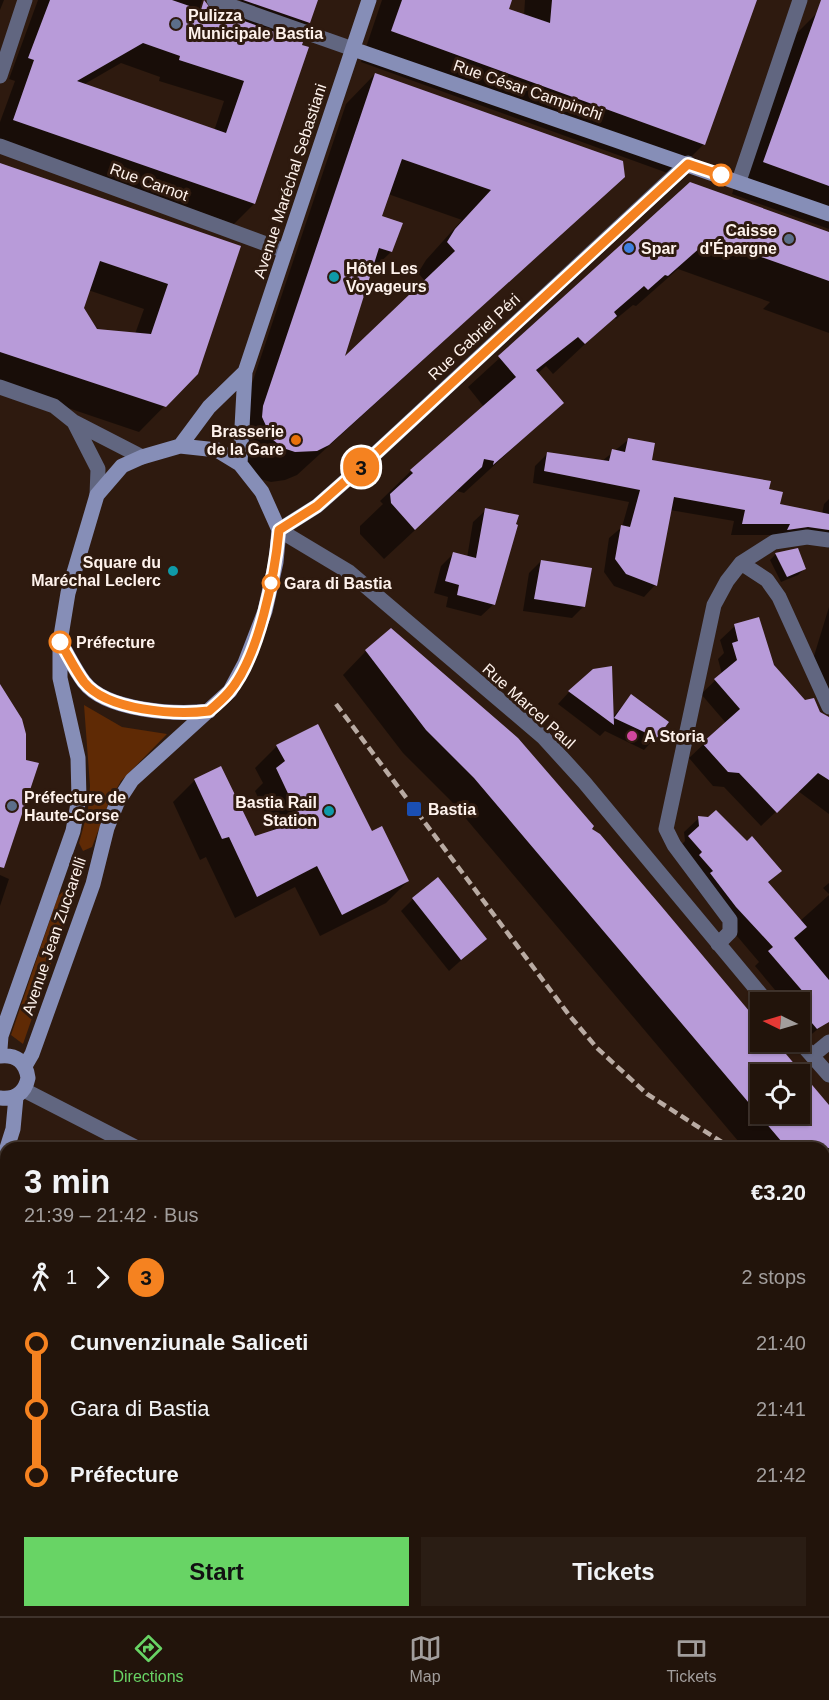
<!DOCTYPE html>
<html lang="en">
<head>
<meta charset="utf-8">
<style>
	:root { --surface:#22140b; --page:#2a1d14; --text:#f1f3f6; --muted:#a29e9d; --line:#3f332c; --accent:#68d465 }
	body { margin:0; font-family:Arial,sans-serif; background:var(--page); color:var(--text); height:100vh; display:flex; flex-direction:column; font-size:22px; white-space:nowrap }
	* { box-sizing:border-box; margin:0 }
	p { font-size:20px; color:var(--muted) }
	.icon { flex:none; width:33px; height:33px; fill:none; stroke:currentColor; stroke-width:2; stroke-linecap:round; stroke-linejoin:round }
	.map { position:relative; flex:1; overflow:hidden }
	.sheet { position:absolute; left:0px; top:1142px; width:830px; height:476px; display:flex; flex-direction:column; background:var(--surface); border-radius:18px 18px 0 0; box-shadow:0 2px 4px #0004,0 0 0 2px var(--line) }
	.sheet>* { flex:none }
	.badge { padding:0 12px; border-radius:20px; font-size:21px; line-height:39px }
	.needle { width:39px; rotate:275deg }
	.tools { position:absolute; left:750px; top:992px; display:grid; gap:12px }
	.tools a { display:grid; place-items:center; width:60px; height:60px; border-radius:0px; background:var(--surface); box-shadow:0 2px 4px #0004,0 0 0 2px var(--line); font-size:30px }
	.map>.badge { position:absolute; translate:-50% -50%; box-shadow:0 0 0 3px #fff }
	.legs { display:flex; align-items:center; gap:9px; height:66px; padding:0 24px; font-size:20px }
	.legs p { margin-inline-start:auto }
	.head { display:flex; align-items:center; justify-content:space-between; height:102px; padding:0 24px }
	h1 { font-size:33px; font-weight:700; line-height:45px }
	.primary-button { display:flex; gap:12px; margin-top:auto; padding:12px 24px }
	.primary-button a { flex:1; height:69px; border-radius:0px; background:var(--accent); color:#111; font-size:24px; font-weight:700; line-height:69px; text-align:center }
	.primary-button a+a { background:var(--page); color:var(--text) }
	ul { padding:0 24px; list-style:none }
	li { display:flex; align-items:center; gap:21px; height:66px; font-size:22px }
	li i { display:grid; place-items:center; width:9px; height:100%; margin:0 8px; background:currentColor }
	li i::after { content:''; width:15px; height:15px; margin:-8px; border:4px solid; border-radius:50%; background:var(--surface) }
	li p { margin-inline-start:auto }
	li:first-child i { background:linear-gradient(#0000 50%,currentColor 0) }
	li:last-child i { background:linear-gradient(currentColor 50%,#0000 0) }
	.tabs { display:flex; justify-content:space-around; align-items:center; height:84px; border-top:2px solid var(--line); background:var(--surface); font-size:16px; color:var(--muted) }
	.tabs a { display:grid; justify-items:center; gap:3px }
	.tabs .current { color:var(--accent) }
	.map>svg:first-child { display:block }
</style>
</head>
<body>
<div class="map">
<svg width="829" height="1616" viewBox="0 0 829 1616">
	<rect width="100%" height="100%" fill="#2e1a0f"/>
	<path fill="#5f2a05" d="M84,705L122,727L167,734L121,781L109,802L92,847L83,851L79,843L88,810L90,786Z
		M65,890L73,895L72,903L23,1044L11,1035L58,896Z"/>
	<path fill="#0007" fill-rule="evenodd" d="M0,0H4L0,10Z
		M38,0H202L199,11L230,22L236,5L241,0H316L308,23L292,39L254,204L234,224L0,143V122L15,81L9,79ZM121,63L160,77L159,81L224,101L214,131L83,85Z
		M382,0H510L507,10L524,16L525,0H756L704,144L673,175L361,62Z
		M817,13L829,17V229L732,194L785,45Z
		M375,74L623,177L297,475L285,480L271,482L253,477L243,468L233,447L234,437L346,104ZM388,194L462,220L426,260L418,273L425,281L342,361L369,273L391,252L380,217Z
		M0,165L240,247L197,373L139,432L0,385ZM88,290L144,309L135,334L96,330L82,308Z
		M690,184L829,234V333L763,309L770,302L678,269L636,306L633,305L616,319L614,317L553,374L546,366L537,374L562,403L464,493L457,491L384,559L360,534V526L383,504L380,501L411,471L484,407L468,387Z
		M628,440L650,461L767,490L778,506L822,514L824,504L829,499V548L818,542L779,535H731L734,521L670,510L655,585L644,597L614,586L604,572L609,538L622,527L629,502L533,483L535,466L547,454L602,461Z
		M486,510L494,604L481,616L446,607L448,597L434,593L441,566L453,554L467,558L473,522Z
		M776,554L804,569L798,575L781,582L770,560Z
		M541,561L584,606L572,618L523,611L529,573Z
		M829,607V695L810,669Z
		M735,626L829,728V814L798,791L761,826L724,787L713,786L689,758L726,723L701,694L722,674L718,659L724,653L720,640Z
		M366,651L599,835L760,1026V1041H773L829,1107V1193L824,1198V1148H744L451,801L403,753L343,675ZM760,1074H800V1113H760Z
		M569,692L612,718L631,696L656,737L644,750L605,731L600,736L558,704Z
		M277,746L371,833L408,881L386,903L320,936L295,887L235,918L206,857L200,860L173,802L195,780L254,838L274,831L255,791L263,783L255,768Z
		M699,818L780,871L767,884L800,921L829,895V1020L802,1042L800,1040V1002H785L755,966L759,962L697,889L699,886L675,852L685,841L684,832Z
		M0,875L9,879L0,906Z
		M829,883V894L823,888Z
		M413,899L485,939L449,971L401,911Z
		M6,1363V1611H37L35,1616H0V1380Z
		M824,1553L829,1559V1616H770L766,1611H824Z
		M413,1611H569L572,1616H413Z
		M598,1611H641L642,1616H593Z
		M702,1611H743L747,1616H698Z"/>
	<path fill="#b89bd9" fill-rule="evenodd" d="M50,0H172L201,10L204,0L211,9L303,42L302,45L309,47L255,204L13,120L34,60L28,58ZM143,43L180,56L179,60L244,81L226,133L77,81Z
		M243,0H318L310,23Z
		M402,0H512L509,9L550,23L552,0H757L705,145L391,31Z
		M821,0H829V186L763,162Z
		M375,73L623,161L625,177L329,445L317,451L295,452L283,448L272,439L262,417L263,406ZM402,159L491,190L455,229L447,242L455,251L345,356L379,248L392,252L403,223L382,216Z
		M0,163L241,246L198,374L166,407L0,352ZM100,261L168,284L151,334L97,329L84,308Z
		M690,182L829,232V281L710,239L668,276L665,275L648,290L644,286L614,312L617,316L585,344L578,337L536,370L564,403L493,465L494,461L484,459L482,467L415,530L391,503L390,494L413,473L410,470L516,377L498,356Z
		M628,438L655,443L652,460L771,481L769,489L783,492L780,504L829,514V530L808,527L787,530L790,524H742L745,510L674,497L657,586L626,574L615,559L621,525L630,527L640,490L544,471L547,452L609,461L612,449L625,452Z
		M485,508L519,515L516,524L518,525L495,605L457,595L459,585L445,581L453,552L476,558Z
		M798,548L806,569L787,577L775,553Z
		M541,560L592,568L585,607L534,599Z
		M759,617L774,665L805,700L814,698L820,712L829,717V780L818,773L777,813L739,773L728,772L702,743L740,709L714,679L737,660L732,643L738,641L734,624Z
		M391,628L518,738L594,826L592,829L600,834L662,907L760,1024V1041H775L829,1105V1148H787L474,778L426,730L365,650ZM760,1074H800V1113H760Z
		M612,666L614,725L568,691L593,669Z
		M0,684L22,719L26,734V760L39,763L4,868L0,867Z
		M631,694L669,722L657,738L614,718Z
		M318,724L372,831L382,826L409,881L342,915L317,866L257,897L229,837L222,839L194,779L221,766L255,836L301,821L276,768L285,761L276,745Z
		M716,810L747,841L752,836L782,871L768,882L807,927L794,938L829,980V1022L817,1029L801,1010L811,1001L768,951L773,947L736,907L710,873L713,871L699,855L702,852L688,836L699,826L698,816L708,817Z
		M438,877L487,939L461,960L412,898Z"/>
	<g fill="none" stroke-linecap="round" stroke-linejoin="round">
		<path stroke="#616680" stroke-width="15" d="M214,0L353,49
			M0,76L25,0
			M0,146L285,251
			M688,163L360,468L317,506L279,530L349,572L543,737L584,782L767,1002
			M739,181L800,0
			M0,387L54,406L74,422L142,457
			M74,422L98,469L97,495
			M741,563L767,580L779,597L829,707
			M718,944L730,932V920L674,845L666,829L714,605L727,581L741,563L774,542L807,537L829,540
			M799,1041L829,1075
			M812,1056L829,1042
			M24,1090L137,1148
			M824,1398L829,1392
			M592,1611L593,1616"/>
		<path stroke="#868eb7" stroke-width="15" d="M353,49L829,214
			M180,446L209,407L245,372
			M240,464L245,372L369,0
			M60,642C68,655 75,670 84,682C106,711 176,715 209,711
			M0,1049L1,1036L73,831L79,798L78,758L60,678V642L68,593L97,495L122,466L142,457L180,446L217,450L240,464L262,492L279,530L276,562L265,611L245,663L230,691L132,780L117,803L107,828L93,884L32,1054L25,1066
			M0,1056C16,1054 26,1062 28,1078C25,1093 15,1100 0,1098
			M7,1148L13,1129L16,1097
			M0,1168L6,1150"/>
		<path stroke="#b9aba3" stroke-width="4.5" stroke-dasharray="9 4.5" stroke-linecap="butt" d="M336,704L569,1015L597,1048L647,1094L731,1148
			M824,1207L829,1210"/>
	</g>
	<g fill="none" stroke-linecap="round" stroke-linejoin="round">
		<defs>
			<path id="line-1" d="M60,642C68,655 75,670 84,682C107,711 176,715 209,711C216,705 223,699 229,692C259,657 275,574 279,530L317,506L360,468L688,164L721,175"/>
		</defs>
		<use href="#line-1" stroke="#fff" stroke-width="14"/>
		<use href="#line-1" stroke="#f58220" stroke-width="9"/>
	</g>
	<g fill="#5c6f8a" stroke="#2e1a0f" stroke-width="2">
		<circle cx="176" cy="24" r="6"/>
		<circle cx="789" cy="239" r="6"/>
		<circle cx="12" cy="806" r="6"/>
	</g>
	<g fill="#fff" stroke="#f58220" stroke-width="3">
		<circle cx="721" cy="175" r="10"/>
		<circle cx="271" cy="583" r="8"/>
		<circle cx="60" cy="642" r="10"/>
	</g>
	<circle fill="#3f7fe0" stroke="#2e1a0f" stroke-width="2" cx="629" cy="248" r="6"/>
	<g fill="#0f9aa8" stroke="#2e1a0f" stroke-width="2">
		<circle cx="334" cy="277" r="6"/>
		<circle cx="173" cy="571" r="6"/>
		<circle cx="329" cy="811" r="6"/>
	</g>
	<circle fill="#e8710a" stroke="#2e1a0f" stroke-width="2" cx="296" cy="440" r="6"/>
	<circle fill="#d1479c" stroke="#2e1a0f" stroke-width="2" cx="632" cy="736" r="6"/>
	<rect fill="#1a4fb4" stroke="#2e1a0f" stroke-width="2" x="406" y="801" width="16" height="16" rx="3"/>
	<g text-anchor="middle" dominant-baseline="central" stroke-width="6" stroke-linejoin="round" paint-order="stroke">
		<g font-size="16" font-weight="bold" fill="#fef2ec" stroke="#2e1a0f" text-anchor="start">
			<text x="188" y="15">Pulizza<tspan x="188" dy="18">Municipale Bastia</tspan></text>
			<text x="777" y="230" text-anchor="end">Caisse<tspan x="777" dy="18">d'Épargne</tspan></text>
			<text x="641" y="248">Spar</text>
			<text x="346" y="268">Hôtel Les<tspan x="346" dy="18">Voyageurs</tspan></text>
			<text x="284" y="431" text-anchor="end">Brasserie<tspan x="284" dy="18">de la Gare</tspan></text>
			<text x="161" y="562" text-anchor="end">Square du<tspan x="161" dy="18">Maréchal Leclerc</tspan></text>
			<text x="644" y="736">A Storia</text>
			<text x="24" y="797">Préfecture de<tspan x="24" dy="18">Haute-Corse</tspan></text>
			<text x="317" y="802" text-anchor="end">Bastia Rail<tspan x="317" dy="18">Station</tspan></text>
			<text x="428" y="809">Bastia</text>
		</g>
		<g font-size="16" fill="#fef2ec" stroke="#2e1a0f">
			<text transform="translate(528 90) rotate(19)">Rue César Campinchi</text>
			<text transform="translate(290 181) rotate(-72)">Avenue Maréchal Sebastiani</text>
			<text transform="translate(149 182) rotate(20)">Rue Carnot</text>
			<text transform="translate(474 337) rotate(-43)">Rue Gabriel Péri</text>
			<text transform="translate(529 706) rotate(42)">Rue Marcel Paul</text>
			<text transform="translate(54 936) rotate(-71)">Avenue Jean Zuccarelli</text>
		</g>
		<g font-size="16" font-weight="bold" fill="#fef2ec" stroke="#2e1a0f" text-anchor="start">
			<text x="284" y="583">Gara di Bastia</text>
			<text x="76" y="642">Préfecture</text>
		</g>
	</g>
</svg>
<div class="tools">
<a><svg class="needle" viewBox="-14 -14 28 28"><path d="M0-13l5 13h-10z" fill="#e53935"/><path d="M0 13l5-13h-10z" fill="#a29e9d"/></svg></a>
<a><svg class="icon" aria-label="locate" viewBox="0 0 24 24"><circle cx="12" cy="12" r="6"/><path d="M12 2v4M12 18v4M2 12h4M18 12h4"/></svg></a>
</div>
<b class="badge" style="left:361px;top:467px;background:#f58220;color:#111">3</b>
<section class="sheet">
<div class="head"><div><h1>3 min</h1><p>21:39 – 21:42 · Bus</p></div><b>€3.20</b></div>
<div class="legs"><svg class="icon" aria-label="walk" viewBox="0 0 24 24"><circle cx="13" cy="4" r="2"/><path d="M13 8l-2 6 4 7M11 14l-3 7M7 12l3-4h3l4 4"/></svg>1<svg class="icon" aria-label="forward" viewBox="0 0 24 24"><path d="M9 5l7 7-7 7"/></svg><b class="badge" style="background:#f58220;color:#111">3</b><p>2 stops</p></div>
<ul>
<li><i style="color:#f58220"></i><b>Cunvenziunale Saliceti</b><p>21:40</p></li>
<li><i style="color:#f58220"></i><span>Gara di Bastia</span><p>21:41</p></li>
<li><i style="color:#f58220"></i><b>Préfecture</b><p>21:42</p></li>
</ul>
<div class="primary-button"><a>Start</a><a>Tickets</a></div>
</section>
</div>
<nav class="tabs">
<a class="current"><svg class="icon" aria-label="directions" viewBox="0 0 24 24"><path d="M12 3l9 9-9 9-9-9zM9 14v-3h6M13 9l2 2-2 2"/></svg>Directions</a>
<a><svg class="icon" aria-label="map" viewBox="0 0 24 24"><path d="M3 6l6-2 6 2 6-2v14l-6 2-6-2-6 2zM9 4v14M15 6v14"/></svg>Map</a>
<a><svg class="icon" aria-label="tickets" viewBox="0 0 24 24"><path d="M3 7h18v10H3zM15 7v10"/></svg>Tickets</a>
</nav>
</body>
</html>
